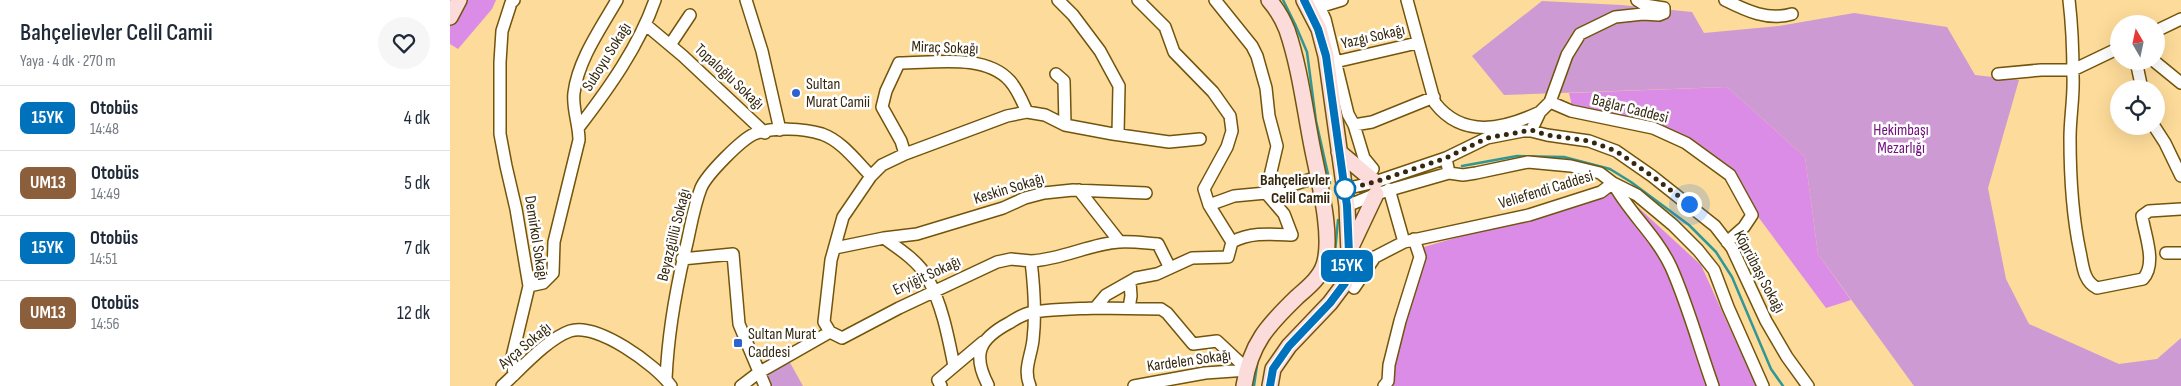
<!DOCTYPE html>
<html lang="tr">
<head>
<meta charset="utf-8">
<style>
	:root { --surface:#fff; --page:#f6f6f7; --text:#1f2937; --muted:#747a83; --line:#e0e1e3 }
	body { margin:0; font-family:"Sofia Sans Condensed",sans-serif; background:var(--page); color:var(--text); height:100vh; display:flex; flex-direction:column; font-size:19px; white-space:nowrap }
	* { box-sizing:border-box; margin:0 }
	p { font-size:16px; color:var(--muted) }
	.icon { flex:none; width:28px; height:28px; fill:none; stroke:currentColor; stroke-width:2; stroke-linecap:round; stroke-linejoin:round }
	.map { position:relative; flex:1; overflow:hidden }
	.details { display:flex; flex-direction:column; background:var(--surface); width:450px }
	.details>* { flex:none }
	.badge { padding:0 10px; border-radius:8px; font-size:18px; line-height:32px }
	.needle { width:32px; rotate:351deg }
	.buttons { position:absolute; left:1660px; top:15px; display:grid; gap:10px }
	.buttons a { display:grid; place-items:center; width:55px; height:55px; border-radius:50%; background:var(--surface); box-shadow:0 5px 20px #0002; font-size:25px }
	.you { position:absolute; width:25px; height:25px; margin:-12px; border:4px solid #fff; border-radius:50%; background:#1a73e8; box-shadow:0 0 0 8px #1a73e833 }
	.map>.badge { position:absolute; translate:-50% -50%; box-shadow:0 0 0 2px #fff }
	.round { display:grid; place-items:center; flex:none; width:52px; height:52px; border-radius:26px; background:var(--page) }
	.overview { display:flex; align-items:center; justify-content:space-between; height:85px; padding:0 20px }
	h1 { font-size:24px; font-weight:600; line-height:38px }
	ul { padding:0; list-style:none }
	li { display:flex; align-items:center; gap:15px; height:65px; padding:0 20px; border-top:1px solid var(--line) }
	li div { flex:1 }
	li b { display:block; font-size:19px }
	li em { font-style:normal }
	li .badge { min-width:55px; font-weight:700; text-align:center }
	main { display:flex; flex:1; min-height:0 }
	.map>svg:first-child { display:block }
</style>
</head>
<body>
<main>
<section class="details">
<div class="overview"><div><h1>Bahçelievler Celil Camii</h1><p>Yaya · 4 dk · 270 m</p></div><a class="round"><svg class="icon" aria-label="heart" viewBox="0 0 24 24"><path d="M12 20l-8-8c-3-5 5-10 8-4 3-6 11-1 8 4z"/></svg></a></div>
<ul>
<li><span class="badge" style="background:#0072bc;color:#fff">15YK</span><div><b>Otobüs</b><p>14:48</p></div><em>4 dk</em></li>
<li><span class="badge" style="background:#8b5e3c;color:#fff">UM13</span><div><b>Otobüs</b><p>14:49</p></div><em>5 dk</em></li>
<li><span class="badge" style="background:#0072bc;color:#fff">15YK</span><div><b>Otobüs</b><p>14:51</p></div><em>7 dk</em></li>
<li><span class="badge" style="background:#8b5e3c;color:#fff">UM13</span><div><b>Otobüs</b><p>14:56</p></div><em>12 dk</em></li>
</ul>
</section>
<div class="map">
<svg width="1731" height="386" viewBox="0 0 1731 386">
	<rect width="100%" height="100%" fill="#fddb9a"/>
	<path fill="#cd9ad4" d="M1092,1L1171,5L1242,12L1254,33L1329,26L1404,13L1497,27L1525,75L1569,80L1538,188L1556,279L1579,324L1669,364L1707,359L1731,338V386H1464L1368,254L1355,157L1277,87L1054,95L1022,56Z
		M338,359L353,386H321L317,370Z"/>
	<path fill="#db8ce6" d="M0,0H46L42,9L8,49L0,44Z
		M1277,87L1355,157L1368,254L1401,300L1376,308L1260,152L1186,118L1122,106L1119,93Z
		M1159,193L1179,199L1251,265L1300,373L1310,386H936L974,247Z"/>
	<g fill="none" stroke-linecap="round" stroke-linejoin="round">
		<path stroke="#309796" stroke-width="2.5" d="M833,0L845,24L857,52L866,121L880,183
			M1012,166L1067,156L1114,157L1160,169L1181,182L1239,225L1266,252L1282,277L1321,369L1333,386
			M882,259L885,253L888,220
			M804,386L808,358"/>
		<defs>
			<path id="street" d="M296,0L312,51L330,130
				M608,0L623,15L650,51L669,86L668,134
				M765,0L802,46L807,56L816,88L819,116L827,146L816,193
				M866,0L875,19L898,114L904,125L922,122L984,97
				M957,0L985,103C1013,139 1054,129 1090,112
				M1275,0C1297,11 1318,21 1342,14
				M1619,0C1622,25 1623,51 1623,76C1624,97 1620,117 1620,138C1620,176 1622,214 1630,252C1633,265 1633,281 1647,288L1693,279C1707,263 1695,236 1692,216L1699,211L1731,209
				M869,7L892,0
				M196,25L233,56L315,133
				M1706,31L1731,19
				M220,45L240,15
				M1686,61L1692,89
				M1704,61L1731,83
				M885,62L967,43
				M606,74L614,81L615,125
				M1548,74L1591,70H1623L1669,48
				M1100,102L1121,111L1203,128L1236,143L1280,175L1302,215L1294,227L1277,242
				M904,125L914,158L923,169
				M1704,126L1715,143L1731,176
				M129,127C159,88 189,46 205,0
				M1081,131L1090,112L1100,102L1117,55L1130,34L1165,17L1193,14L1209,15L1214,13V8L1195,5L1187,0
				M455,154L451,141L432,107L436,91L449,63C484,63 535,53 560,81C568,90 572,101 577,112
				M996,158L999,173L1013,175L1026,173L1078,162L1121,166L1150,173L1163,183L1187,195L1223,225L1248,250L1264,270L1278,307L1313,386
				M895,189L925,182L996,158L1037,138L1073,131H1081L1097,135L1139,141L1166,151L1202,176L1265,226L1282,248L1316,321L1337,357L1358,386
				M939,189L954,242L1079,215L1151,192L1163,183C1179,213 1206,235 1221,267C1238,305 1249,347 1263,386
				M629,190L669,241
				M759,205L784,196L816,193L868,177
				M897,206L926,194L999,173
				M434,238L467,234L553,208L575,198L594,193L623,190L696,193
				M782,242C801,232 820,234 842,235L834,214L816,193
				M385,248L434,238C448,248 468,261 477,277C492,304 498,336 504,366
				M1716,253H1731
				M232,259L283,254L289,324L315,386
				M581,261L561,259L547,262L449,308L392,338L380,332L374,322L381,260L393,217L421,176L432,165L455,154L557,116L577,112L595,115L615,125L663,134L719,142L750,139
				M79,286L93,283L103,273L104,242L129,140C129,124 122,108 124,93C128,60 151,28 167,0
				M904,288L925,257L954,242
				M645,308L711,309L717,313L743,344L767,341L798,370
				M679,308L681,296L680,282
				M64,375L62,357L79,286L66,209L56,166L50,134V62L52,31L61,3L64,0
				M216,379C218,333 226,288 237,243C241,225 244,206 251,188C257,174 291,140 304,134C323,127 353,128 372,134C392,141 407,162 421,176
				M538,385C522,354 529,339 559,323C564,320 570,316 576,314C590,309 628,309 645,308L656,295L686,278L707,274L742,258L778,257L782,242L759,205L754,189L777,147L782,131L780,116L763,92L724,52L715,27L688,0
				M52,386C71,369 97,339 120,331C147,322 206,365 221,386
				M291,386L308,373L380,332
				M491,386L488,380L533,342
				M580,386C573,369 581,357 583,340C586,314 584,286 581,261C614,259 639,244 669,242C681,241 695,243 708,244L720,268
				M684,386L755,373L798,370
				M934,386L938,381L939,365L950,321L970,257L964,239"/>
			<path id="secondary" d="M0,17L9,0
				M889,152L925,182
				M901,247L926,194
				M794,386C800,344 818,325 847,297C857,288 870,278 874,265C884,235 867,174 861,141C854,104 849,65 837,30C833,20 826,8 819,0
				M820,386L823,369L839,346L880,303L895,283L899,253L897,206L876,56L869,29L854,0"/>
		</defs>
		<use href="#street" stroke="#72540c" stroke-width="14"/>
		<use href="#secondary" stroke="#72540c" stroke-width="18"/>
		<use href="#street" stroke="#fff" stroke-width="11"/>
		<use href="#secondary" stroke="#fbdcdb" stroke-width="15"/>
	</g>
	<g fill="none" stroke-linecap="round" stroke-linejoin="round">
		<defs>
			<path id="line" d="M820,386L823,369L839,346L880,303L895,283L899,253L897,206L876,56L868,29L854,0"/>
		</defs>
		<use href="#line" stroke="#fff" stroke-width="11"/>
		<use href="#line" stroke="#0072bc" stroke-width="8"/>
		<path stroke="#36280e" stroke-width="5" stroke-dasharray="0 9" d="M895,189L925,182L996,158L1037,138L1081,130L1097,135L1139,141L1166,151L1202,176L1239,204"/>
	</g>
	<g fill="#2d62d0" stroke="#fff" stroke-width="2">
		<circle cx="346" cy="93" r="5"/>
		<rect x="283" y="338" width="10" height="10" rx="2.5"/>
	</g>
	<circle fill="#fff" stroke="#0072bc" stroke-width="2.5" cx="895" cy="189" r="10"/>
	<g text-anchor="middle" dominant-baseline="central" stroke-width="5" stroke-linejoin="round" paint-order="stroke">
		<g font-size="16" fill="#36280e" stroke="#fff">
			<text transform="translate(923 37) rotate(-13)">Yazgı Sokağı</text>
			<text transform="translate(495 48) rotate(2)">Miraç Sokağı</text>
			<text transform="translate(157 57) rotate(-58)">Suboyu Sokağı</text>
			<text transform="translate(279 77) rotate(43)">Topaloğlu Sokağı</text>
			<text transform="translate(1180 109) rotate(14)">Bağlar Caddesi</text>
			<text transform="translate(559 189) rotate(-17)">Keskin Sokağı</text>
			<text transform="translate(1096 190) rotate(-17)">Veliefendi Caddesi</text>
			<text transform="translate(224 235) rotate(-76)">Beyazgüllü Sokağı</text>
			<text transform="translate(86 238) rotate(81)">Demirkol Sokağı</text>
			<text transform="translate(1309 272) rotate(62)">Köprübaşı Sokağı</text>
			<text transform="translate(477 276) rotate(-25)">Eryiğit Sokağı</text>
			<text transform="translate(75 346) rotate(-40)">Ayça Sokağı</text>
			<text transform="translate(739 361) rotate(-8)">Kardelen Sokağı</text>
		</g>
		<g font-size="16" fill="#36280e" stroke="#fff" text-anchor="start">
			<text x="356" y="84">Sultan<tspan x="356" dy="18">Murat Camii</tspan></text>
			<text x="298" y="334">Sultan Murat<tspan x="298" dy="18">Caddesi</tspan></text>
		</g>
		<g font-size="16" fill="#751282" stroke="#fff">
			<text x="1451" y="130">Hekimbaşı<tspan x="1451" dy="18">Mezarlığı</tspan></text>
		</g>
		<g font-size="16" font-weight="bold" fill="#36280e" stroke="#fff" text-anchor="end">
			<text x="880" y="180">Bahçelievler<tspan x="880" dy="18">Celil Camii</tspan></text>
		</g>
	</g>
</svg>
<div class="buttons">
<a><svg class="needle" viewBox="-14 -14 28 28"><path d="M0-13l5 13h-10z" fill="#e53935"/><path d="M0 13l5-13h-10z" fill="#747a83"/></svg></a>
<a><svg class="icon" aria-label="locate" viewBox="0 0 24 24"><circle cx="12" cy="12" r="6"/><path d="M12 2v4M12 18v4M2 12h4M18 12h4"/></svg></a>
</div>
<div class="you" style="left:1239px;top:204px"></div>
<b class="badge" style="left:897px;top:266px;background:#0072bc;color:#fff">15YK</b>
</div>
</main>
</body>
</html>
